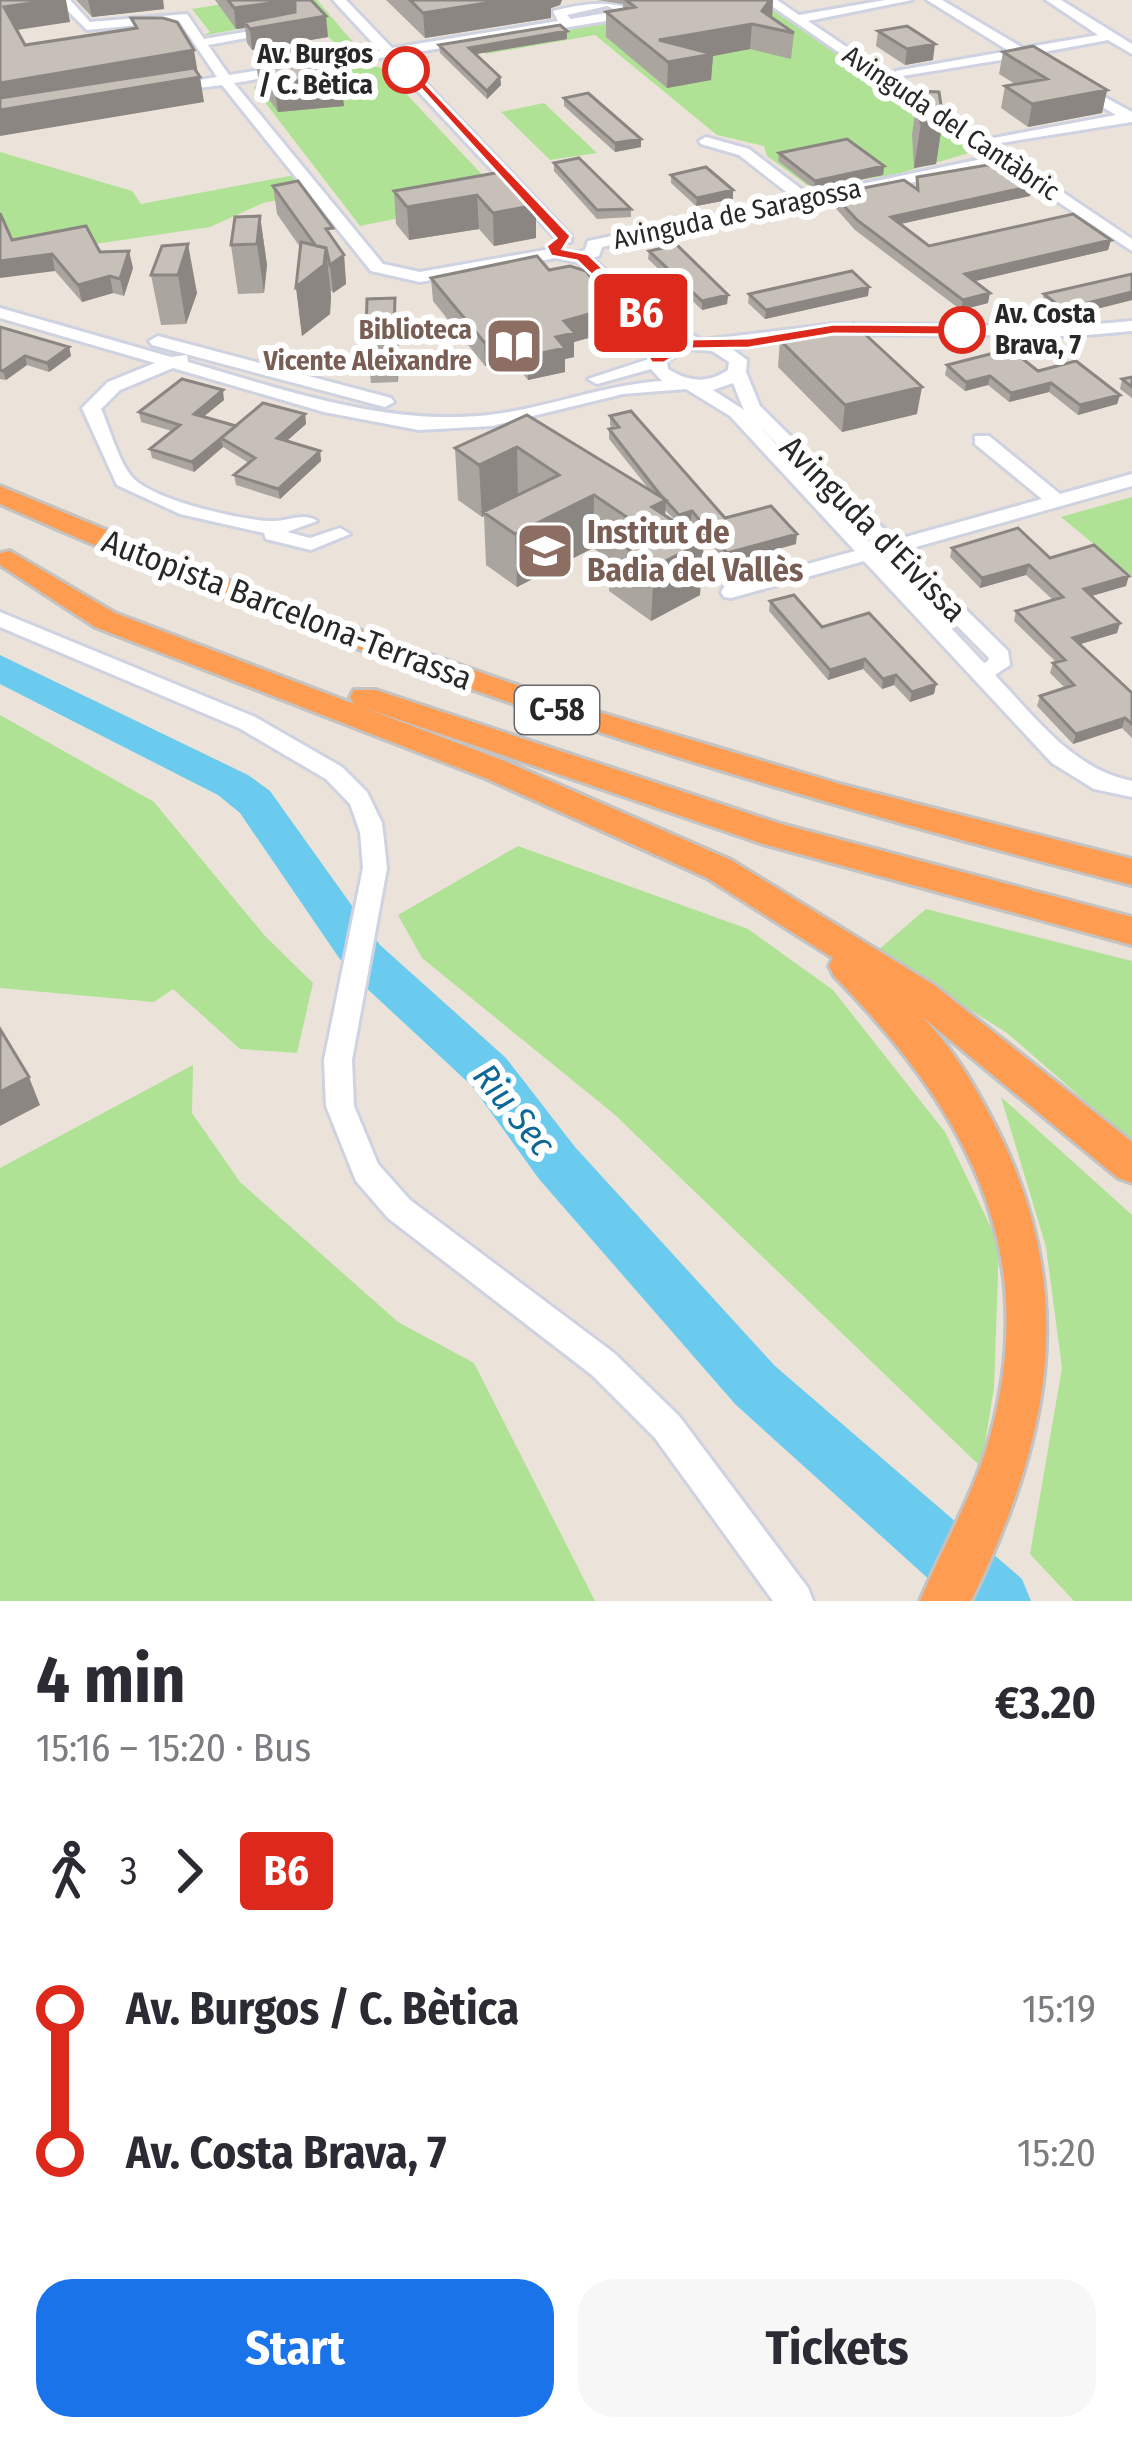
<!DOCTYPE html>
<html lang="en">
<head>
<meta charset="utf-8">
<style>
	:root { --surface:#fff; --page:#f7f7f7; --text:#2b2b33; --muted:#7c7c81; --accent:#1a73e8 }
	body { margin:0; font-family:"Fira Sans Condensed",sans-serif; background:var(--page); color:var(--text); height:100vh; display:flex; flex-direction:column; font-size:45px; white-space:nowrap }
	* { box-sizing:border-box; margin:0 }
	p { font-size:39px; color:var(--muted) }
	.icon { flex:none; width:66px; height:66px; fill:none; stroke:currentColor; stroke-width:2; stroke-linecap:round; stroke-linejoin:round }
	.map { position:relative; height:1601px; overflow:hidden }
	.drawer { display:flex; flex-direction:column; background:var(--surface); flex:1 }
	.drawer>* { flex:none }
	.badge { padding:0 24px; border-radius:9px; font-size:42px; line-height:78px }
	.map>.badge { position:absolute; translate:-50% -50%; box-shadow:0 0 0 6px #fff }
	.legs { display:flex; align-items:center; gap:18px; height:132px; padding:0 36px; font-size:39px }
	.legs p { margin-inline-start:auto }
	.overview { display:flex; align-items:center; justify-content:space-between; height:204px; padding:0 36px }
	h1 { font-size:66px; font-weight:700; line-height:90px }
	.cta { display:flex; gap:24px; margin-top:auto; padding:24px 36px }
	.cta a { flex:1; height:138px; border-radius:36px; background:var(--accent); color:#fff; font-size:48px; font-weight:700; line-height:138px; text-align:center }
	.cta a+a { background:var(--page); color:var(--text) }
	ul { padding:0 36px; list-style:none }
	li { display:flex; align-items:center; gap:42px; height:144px; font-size:45px }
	li i { display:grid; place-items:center; width:18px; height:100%; margin:0 15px; background:currentColor }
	li i::after { content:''; width:30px; height:30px; margin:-15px; border:9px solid; border-radius:50%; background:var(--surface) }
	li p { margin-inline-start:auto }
	li:first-child i { background:linear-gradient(#0000 50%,currentColor 0) }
	li:last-child i { background:linear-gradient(currentColor 50%,#0000 0) }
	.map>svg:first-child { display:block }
</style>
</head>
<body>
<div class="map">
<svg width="1132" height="1601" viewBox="0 0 1132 1601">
	<rect width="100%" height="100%" fill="#ebe3d9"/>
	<path fill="#afe295" d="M248,0H317L358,48L296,61L290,56L339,47L321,30L253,26L202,36L210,32L192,9Z
		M758,0L970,144L969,153L897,174L811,188L767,156L764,146L717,135L595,35L486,54L476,44Z
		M364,64L382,68L503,197L360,226L254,88L258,82Z
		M544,103L597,153L550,160L501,112Z
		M0,152L132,191L141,204L300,174L314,193L263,203L210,227L41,252L25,264L0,228Z
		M1132,497V576L1061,517Z
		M0,715L154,802L265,936L313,983L297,1053L240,1049L173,989L154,1002L0,988Z
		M518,846L748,929L833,990L945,1132L999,1244L994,1388L981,1467L614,1114L422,958L398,915Z
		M926,909L1132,961V1142L1007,1033L877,951Z
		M193,1065L192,1113L240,1182L398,1322L474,1363L595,1601H0V1168Z
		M1001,1097L1132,1215V1601H1074L1030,1554L1062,1368L1046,1247Z"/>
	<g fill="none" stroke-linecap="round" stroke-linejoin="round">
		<path fill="#6bcbee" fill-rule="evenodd" d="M0,655L248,775L270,791L380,945L506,1058L575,1147L775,1366L1022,1579L1031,1601H953L735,1404L539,1179L472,1086L348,971L240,813L218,795L0,684Z"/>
		<defs>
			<path id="minor" d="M57,0H70L90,22L187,14L204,39L279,26V32L208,45L229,75L380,51L333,0H346L392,48L558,21L553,11C583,4 605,0 633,9V15L624,18L399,55L571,236V242H559L386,57L234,83L383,264L420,272L556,248L575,253L585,250L588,241L794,198L739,155L701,144L699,141L706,137L749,149L809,195L991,157L763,0H777L799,15L885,0H912L808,21L1006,154L1014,155L1015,160L1132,239V251L1001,164L602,247L599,256L592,258L652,314L702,340L834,324L1075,326L1132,321V331L1075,336L834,334L732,349L747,360L746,372L760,406L895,540L1042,499L975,444V436H989L1060,494L1132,474V486L905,550L1008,651L1010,665L995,675C1035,717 1072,769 1132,781V797L1094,789L1052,763L864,561L731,598L724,597L721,592L724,587L855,551L730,416L686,389L623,394L492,426L419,430L324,412L173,368L120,390L101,409C110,429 118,460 132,477C152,500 243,521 273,521C289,521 304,512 317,521L287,532L310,538L340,528L350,534L311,550L266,539L264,533L180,514L117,485L82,408L108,382L155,363L0,318V308L171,357L187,355L188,362C286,390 385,426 489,415C547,408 603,385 662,381L651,369L597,384L588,379L649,359L679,340L640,322L578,262L556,258L420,282L371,271L222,85L166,92V86L217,77L179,21L87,30ZM607,6L618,11L571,19L567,15ZM687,349L712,351L729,362L728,370C708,384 689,382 668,369L667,361ZM733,383L743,408L744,410L713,390ZM757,424L877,545L873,546ZM887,555L989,658L988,661L984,663L883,556Z
				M927,0H942L1023,48L1098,35L1046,0H1061L1132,44V54L1108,40L1033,54L1049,65L1042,69L1019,57L896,77V71L901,70L1009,51Z
				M1077,82L1132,112V122L994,144V138L999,137L1116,115L1072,89L1070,86Z
				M158,336L391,398L394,402L385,407L152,345L149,341Z
				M0,612L255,717L342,767L367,792L382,823L387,868L352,1060L354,1106L378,1164L410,1200L614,1353L679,1416L808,1588L813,1601H773L655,1438L592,1375L388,1218L356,1181L326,1106L324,1060L363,868L360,832L350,804L326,779L239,728L0,627Z"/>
			<path id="highway" d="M0,486L285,604L568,703L843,785L1132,859V885C744,786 366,667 0,504Z
				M10,551L115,613L354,704L350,697L354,690H376L781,824L1132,917V945L763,844L362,707L507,762L731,860L934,985L1132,1142V1183L1118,1178L921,1016C955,1049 980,1095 1001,1137C1079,1301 1048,1444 971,1601H920C944,1544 975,1493 991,1433C1042,1244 962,1106 834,976L829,966L833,958L707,878L485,778L95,627L0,565V553Z"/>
		</defs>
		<use href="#minor" stroke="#cfd2e1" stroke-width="6"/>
		<use href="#highway" stroke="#c3c3c3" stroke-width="6"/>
		<use href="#minor" fill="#fff" fill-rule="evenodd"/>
		<use href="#highway" fill="#fe9c51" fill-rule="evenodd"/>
	</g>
	<path fill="#aaa59f" d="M76,0H163L164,9L92,17Z
		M215,0H311L328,37L252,50L247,43L245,28L236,29Z
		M386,0H562L560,5L551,8V18L425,38Z
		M597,0H773L772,18L794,33L791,59L750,49L713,56L711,80L667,88L606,37V12L623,9V4Z
		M878,31L933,60L905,65L876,46Z
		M567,39L476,54L500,77L501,85L487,99L440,53L439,45Z
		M1003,52L1107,90L1102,113L1028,127L1001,108L1005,86L1015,84L999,74Z
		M255,56L344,106L278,112L259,85Z
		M918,91L943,118L936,164L914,168L912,135Z
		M564,98L641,147L615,152L564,106Z
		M779,153L884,166L883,175L814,189L778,161Z
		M554,163L631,209V217L597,219L554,171Z
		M507,171L536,238L494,246L479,229L409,240L396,224L394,191Z
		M671,175L733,190V199L696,206L671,183Z
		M917,177L1030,196L901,224L929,246L1111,240L1108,250L974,281L988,303L961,310L855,230L832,204L833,194L916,188Z
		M273,186L334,241L344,255L346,284L333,293L331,290L330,314L302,336L296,287L300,247L277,214Z
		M260,216L267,265L264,293L238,294L231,245Z
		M12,240L100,252L133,268L124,296L113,293L82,302L55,271Z
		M162,246L197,293L186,324L161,325L151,275Z
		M649,251L728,295L727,304L702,310L648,259Z
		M549,270L614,331L574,342V357L565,359V372L528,380L512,360L485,366L433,301L431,278Z
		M869,287L868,296L765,319L748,303L749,294Z
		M1044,294L1132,300L1061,318L1042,303Z
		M395,298L399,348L398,382L371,383L366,332Z
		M0,327L69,347L71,356L49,372L27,365L6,380L0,379Z
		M780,340L917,414L842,432L778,367Z
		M947,365L1038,371L1120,395L1117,404L1078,415L1049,392L1009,402L988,385L965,391L945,375Z
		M1132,377V398L1120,389L1122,379Z
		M224,400L204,416L236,426L305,414L306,424L286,441L320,451L321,461L280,499L236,485L234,475L249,463L223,447L194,472L152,458L150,449L172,431L141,422L139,412Z
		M527,415L648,488L609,439V429H613L610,425V416L725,518L796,544L727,563L691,521L679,524L665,510V516L700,595L651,621L609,591L610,560L593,548L517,587L486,565L484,516L482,517L458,500L455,448Z
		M952,548L1050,558L1126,586L1091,596L1120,623L1117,633L1080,644L1132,693V738L1122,728L1073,744L1037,706L1040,696L1065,688L1050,673L1053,663L1056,662L1014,621L1016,611L1053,600L1026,575L980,588L950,557Z
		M770,601L936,684L934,694L910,702L894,685L882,689L863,669L828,680L769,611Z"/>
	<path fill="#8b8682" d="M52,0H66L70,22L10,31L4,7Z
		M88,0H163L164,9L92,17Z
		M295,0L297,21L244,22L245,28L236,29L234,8Z
		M505,0H562L560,5L551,8V18L425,38L423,13Z
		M770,0H773L772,19L762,11Z
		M326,16L328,37L252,50L250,29Z
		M752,24L750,49L713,56L711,80L667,88L668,62L659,40Z
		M567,31V39L470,55L469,48Z
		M935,44L933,60L905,65L907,49Z
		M194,50L198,74L0,108V83Z
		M200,77L204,102L0,136V110Z
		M341,77L344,106L278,112L274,83Z
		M500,77L501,85L487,99V91Z
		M1107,90L1102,113L1028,127L1032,104Z
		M943,118L936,164L914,168L921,123Z
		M641,139V147L615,152V143Z
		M884,166L883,175L814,189L815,181Z
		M1032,186L1030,196L890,226L891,217Z
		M733,190V199L696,206L697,198Z
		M477,195L479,229L409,240L407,207Z
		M536,205V238L494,246L493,213Z
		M260,216L267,265L264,293L257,244Z
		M1111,240L1108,250L963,284L965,274Z
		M188,244L197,293L186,324L178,275Z
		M326,248L331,297L330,314L302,336L296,287Z
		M129,251L133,268L124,296L120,279Z
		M52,254L55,271L0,278V261Z
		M344,255L346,284L333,293L330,265Z
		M110,276L113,293L82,302L78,285Z
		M869,287L868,296L765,319L766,310Z
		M1132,292V300L1061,318L1063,309Z
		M990,293L988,303L961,310L963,300Z
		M728,295L727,304L702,310V301Z
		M395,298L399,348L398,382L394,331Z
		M614,307V331L574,342V357L565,359V372L528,380V356L564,321Z
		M511,336L512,360L485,366L484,342Z
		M69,347L71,356L49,372L47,363Z
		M25,356L27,365L6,380L3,371Z
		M990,376L988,385L965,391L966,382Z
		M1051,383L1049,392L1009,402L1011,393Z
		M922,387L917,414L842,432L845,405Z
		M223,390L224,400L196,423L194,414Z
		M1120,395L1117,404L1078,415L1080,405Z
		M305,414L306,424L279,448L277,438Z
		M221,438L223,447L194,472L192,462Z
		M517,447L518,500L483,512L484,516L482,517L479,465Z
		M320,451L321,461L280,499L278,489Z
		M594,495L593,548L517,587L515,534Z
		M666,500L663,552L652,507Z
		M692,511L691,521L679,524V515Z
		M797,534L796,544L727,563V553Z
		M704,541L700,595L651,621L654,567Z
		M1029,565L1026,575L980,588L982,578Z
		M1129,576L1126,586L1081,599L1084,589Z
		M1120,623L1117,633L1071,647L1073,638Z
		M865,659L863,669L828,680L830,670Z
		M896,675L894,685L882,689L883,679Z
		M936,684L934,694L910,702L912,692Z
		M1125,718L1122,728L1073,744L1076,734Z
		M29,1077L40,1105L0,1126V1092Z"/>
	<path fill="#c6c0b9" stroke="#8b8682" stroke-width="3" d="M0,0H52L4,7L25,45L137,28L131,18H163L177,22L194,50L0,83Z
		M228,0H292L234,8Z
		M295,0H311L326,16L250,29L244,22L295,12Z
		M410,0H505L423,13Z
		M626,0H770L762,11L794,33L752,24L659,40L713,54L668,62L606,12L635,7Z
		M560,25L567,31L469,48L500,77L487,91L439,45Z
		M907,26L935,44L907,49L878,31Z
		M1033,46L1107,90L1032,104L1005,86L1047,79L1003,52Z
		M301,48L322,57L341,77L274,83L255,56Z
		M194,68L200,77L0,110V98Z
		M918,91L939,92L943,118L921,123Z
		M588,93L641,139L615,143L564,98Z
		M847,139L884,166L815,181L779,153Z
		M579,158L631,209L597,210L554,163Z
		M999,163L1032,186L891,217L929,246L1073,214L1111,240L965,274L990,293L963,300L857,220L833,194L904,180L918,190L917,177Z
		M706,167L733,190L697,198L671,175Z
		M507,171L536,205L493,213L477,195L407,207L394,191Z
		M298,181L333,228L326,229L344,255L330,265L326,248L316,246L273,186Z
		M0,213L12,240L86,226L100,252L129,251L120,279L110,276L78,285L52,254L0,261Z
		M260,216L257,244L231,245L235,217Z
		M301,242L326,248L324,265L296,287Z
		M188,244L178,275H151L162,246Z
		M677,245L728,295L702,301L649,251Z
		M537,256L549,270L570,266L586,271L614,307L564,321L575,333L556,337L565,348L528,356L511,336L484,342L431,278Z
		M852,271L869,287L766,310L749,294Z
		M1132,274V292L1063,309L1044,294Z
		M395,298L394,331L366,332L367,299Z
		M854,324L922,387L845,405L780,340Z
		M0,327L69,347L47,363L25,356L3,371L0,370Z
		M1010,349L1038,371L1076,361L1120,395L1080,405L1051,383L1011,393L990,376L966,382L947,365Z
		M1132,377V387L1122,379Z
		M182,379L223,390L194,414L236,426L192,462L150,449L180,425L139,412Z
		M263,403L305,414L277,438L320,451L278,489L234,475L255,458L221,438Z
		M631,411L725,518L771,506L797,534L727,553L692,511L679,515L658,492L609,429L619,427L610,416Z
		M527,415L666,500L652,507L704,541L654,567L610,537L637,524L594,495L515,534L483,512L559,475L517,447L479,465L455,448Z
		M1018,528L1050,558L1094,545L1129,576L1084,589L1120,623L1073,638L1132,693V724L1125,718L1076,734L1040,696L1074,685L1053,663L1065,660L1016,611L1063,597L1029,565L982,578L952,548Z
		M794,595L822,627L869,613L936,684L912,692L896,675L883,679L865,659L830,670L770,601Z
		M0,1029L29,1077L0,1092Z"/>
	<path fill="#dd281c" stroke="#fff" stroke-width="3" d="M401,67H410L571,236L563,249L588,254L652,315L661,351L683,339L749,338L834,324L962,325L970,330L962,335L834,334L749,348L687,349L664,363H652L640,346L638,320L577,261L551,256L546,246L556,238Z"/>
	<defs>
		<symbol id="library-square" viewBox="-11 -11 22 22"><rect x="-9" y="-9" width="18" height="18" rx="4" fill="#8d6e63" stroke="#fff"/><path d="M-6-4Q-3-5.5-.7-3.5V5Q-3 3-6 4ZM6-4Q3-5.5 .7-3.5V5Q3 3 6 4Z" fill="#fff"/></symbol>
		<symbol id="school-square" viewBox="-11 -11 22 22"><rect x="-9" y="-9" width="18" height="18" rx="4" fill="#8d6e63" stroke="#fff"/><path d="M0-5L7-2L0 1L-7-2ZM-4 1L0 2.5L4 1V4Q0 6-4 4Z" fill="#fff"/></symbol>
	</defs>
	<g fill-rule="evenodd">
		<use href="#library-square" x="481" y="313" width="66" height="66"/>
		<use href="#school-square" x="512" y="518" width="66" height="66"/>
	</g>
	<g fill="#fff" stroke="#dd281c" stroke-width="6">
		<circle cx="406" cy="70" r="21"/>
		<circle cx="962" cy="330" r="21"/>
	</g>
	<g text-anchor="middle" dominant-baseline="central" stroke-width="12" stroke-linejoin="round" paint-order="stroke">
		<g font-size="27" font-weight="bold" fill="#282828" stroke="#fff" text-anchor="end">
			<text x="373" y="54">Av. Burgos<tspan x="373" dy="31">/ C. Bètica</tspan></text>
			<text x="995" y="314" text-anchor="start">Av. Costa<tspan x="995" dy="31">Brava, 7</tspan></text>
		</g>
		<g font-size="27" fill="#282828" stroke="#fff">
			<text transform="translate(951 123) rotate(34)">Avinguda del Cantàbric</text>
			<text transform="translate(737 214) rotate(-12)">Avinguda de Saragossa</text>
		</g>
		<g font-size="27" font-weight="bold" fill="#785e54" stroke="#fff" text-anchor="end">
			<text x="472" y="330">Biblioteca<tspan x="472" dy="31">Vicente Aleixandre</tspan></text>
		</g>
		<rect fill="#fff" stroke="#686868" stroke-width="3" x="515" y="686" width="84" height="48" rx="9"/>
		<g font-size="30" font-weight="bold" fill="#282828">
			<text x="557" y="710">C-58</text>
		</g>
		<g font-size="33" fill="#282828" stroke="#fff">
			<text transform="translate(873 529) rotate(45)">Avinguda d'Eivissa</text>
			<text transform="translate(287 610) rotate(21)">Autopista Barcelona-Terrassa</text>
		</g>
		<g font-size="33" font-weight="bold" fill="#785e54" stroke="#fff" text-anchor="start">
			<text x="587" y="532">Institut de<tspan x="587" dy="38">Badia del Vallès</tspan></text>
		</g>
		<g font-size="36" font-style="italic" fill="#0d6797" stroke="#fff">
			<text transform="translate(514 1110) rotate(51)">Riu Sec</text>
		</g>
	</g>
</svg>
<b class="badge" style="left:641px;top:313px;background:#dd281c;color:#fff">B6</b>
</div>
<section class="drawer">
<div class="overview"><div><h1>4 min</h1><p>15:16 – 15:20 · Bus</p></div><b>€3.20</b></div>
<div class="legs"><svg class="icon" aria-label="walk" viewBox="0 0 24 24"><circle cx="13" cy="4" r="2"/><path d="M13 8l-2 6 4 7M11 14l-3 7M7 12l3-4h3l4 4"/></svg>3<svg class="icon" aria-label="forward" viewBox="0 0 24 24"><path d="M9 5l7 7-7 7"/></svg><b class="badge" style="background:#dd281c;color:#fff">B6</b></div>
<ul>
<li><i style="color:#dd281c"></i><b>Av. Burgos / C. Bètica</b><p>15:19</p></li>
<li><i style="color:#dd281c"></i><b>Av. Costa Brava, 7</b><p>15:20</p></li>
</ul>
<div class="cta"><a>Start</a><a>Tickets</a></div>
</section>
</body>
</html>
